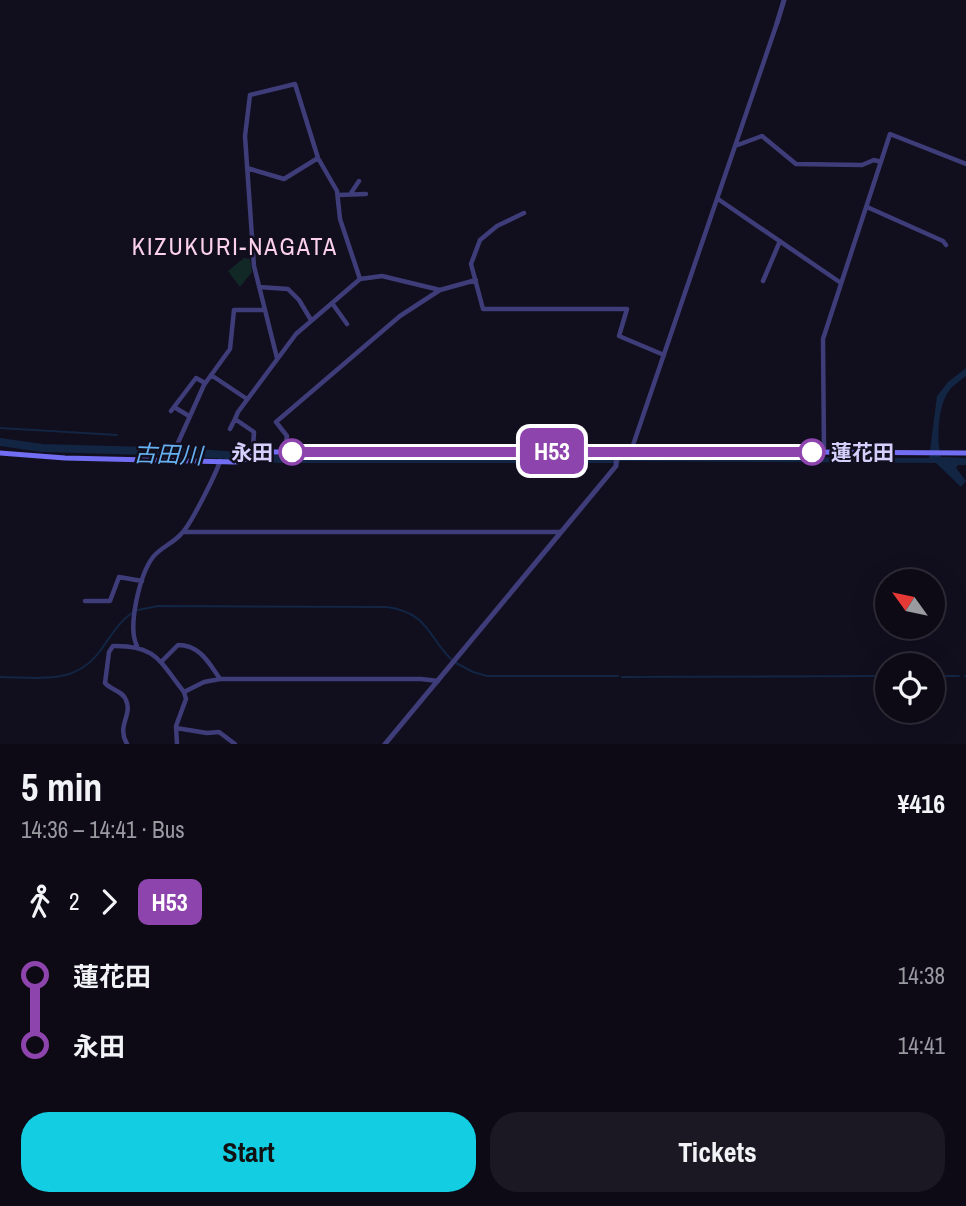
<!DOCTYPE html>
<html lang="en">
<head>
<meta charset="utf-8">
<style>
	:root { --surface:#0d0a16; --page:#1b1823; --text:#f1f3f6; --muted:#9a9aa1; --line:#2d2b35; --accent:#13cde3 }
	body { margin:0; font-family:"Archivo Narrow","Noto Sans JP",sans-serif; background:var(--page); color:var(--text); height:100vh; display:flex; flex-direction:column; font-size:26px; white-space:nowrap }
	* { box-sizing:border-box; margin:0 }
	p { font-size:23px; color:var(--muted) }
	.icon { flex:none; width:38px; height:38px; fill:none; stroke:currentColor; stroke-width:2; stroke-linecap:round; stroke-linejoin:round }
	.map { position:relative; height:744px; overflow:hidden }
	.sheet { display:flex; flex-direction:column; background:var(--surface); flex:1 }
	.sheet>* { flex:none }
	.badge { padding:0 14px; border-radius:10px; font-size:24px; line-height:46px }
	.needle { width:46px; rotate:303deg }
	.buttons { position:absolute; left:875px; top:569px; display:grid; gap:14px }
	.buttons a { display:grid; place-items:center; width:70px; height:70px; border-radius:50%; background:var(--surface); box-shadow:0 7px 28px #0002,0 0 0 2px var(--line); font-size:35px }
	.map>.badge { position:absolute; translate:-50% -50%; box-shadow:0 0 0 4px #fff }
	.legs { display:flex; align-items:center; gap:10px; height:77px; padding:0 21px; font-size:23px }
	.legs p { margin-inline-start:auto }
	.summary { display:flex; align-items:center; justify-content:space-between; height:119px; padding:0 21px }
	h1 { font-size:38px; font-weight:800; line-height:52px }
	.action { display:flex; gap:14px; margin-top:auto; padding:14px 21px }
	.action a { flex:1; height:80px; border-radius:28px; background:var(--accent); color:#111; font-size:28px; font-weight:800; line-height:80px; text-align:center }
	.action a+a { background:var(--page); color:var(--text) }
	ul { padding:0 21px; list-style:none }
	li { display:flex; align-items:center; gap:24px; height:70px; font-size:26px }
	li i { display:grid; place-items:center; width:10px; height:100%; margin:0 9px; background:currentColor }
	li i::after { content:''; width:18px; height:18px; margin:-9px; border:5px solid; border-radius:50%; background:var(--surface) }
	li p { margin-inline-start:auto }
	li:first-child i { background:linear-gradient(#0000 50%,currentColor 0) }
	li:last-child i { background:linear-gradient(currentColor 50%,#0000 0) }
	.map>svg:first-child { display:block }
</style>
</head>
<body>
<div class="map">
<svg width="966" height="744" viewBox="0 0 966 744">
	<rect width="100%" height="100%" fill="#110e1e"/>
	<path fill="#122827" d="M244,258L250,259L252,272L240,287L228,271Z"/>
	<path fill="#122543" d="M966,368V376C960,381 953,385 949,391C938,405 936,440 941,457L966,458V465H958L956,468L966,481L961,487L936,463L608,461V456L929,458L937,396L948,382Z"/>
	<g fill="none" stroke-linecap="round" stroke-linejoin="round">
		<path stroke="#122543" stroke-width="2" d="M0,428L117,435
			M138,610L158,606L387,607C428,613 427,635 451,659
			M456,663L473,672L487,676H618
			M933,676H959
			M965,676H966
			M0,677C39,677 74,686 100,651C110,638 118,622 132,613
			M622,677L887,676"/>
		<path stroke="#122543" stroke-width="8" d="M0,442L42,448L183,452L279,459H617"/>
		<path stroke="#3f3d79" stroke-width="4.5" d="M735,146L762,136L796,164L862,165L874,160L881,162
			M247,168L284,179L318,158
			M351,193L359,181
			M338,195L366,194
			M718,199L841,283
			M867,207L943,241L946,245
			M524,213L497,226L480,240L471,264L483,309H627L619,336L664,355
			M763,281L780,241
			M259,287L288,289L299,300L311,320
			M332,303L347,324
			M277,358L254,266L245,136L250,95L295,84L318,158L337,191L340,219L360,279
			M211,375L247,399
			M174,407L189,416
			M171,411L196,378L205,383
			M230,429L235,419
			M177,445L204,385L230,349L234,310H265
			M631,451L777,23
			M284,452L287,436L276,422L400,316L440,290
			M824,452L823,339L890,134L966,164
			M257,453L253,447L254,432L235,419L238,412L296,334L360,279L382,276L440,290L476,280
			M184,532H561
			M85,601H110L119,577L142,581
			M137,646C127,627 140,574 153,557C161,547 174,543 182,533C191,524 216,474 220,461
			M162,661L178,645C200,645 209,663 220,679
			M184,692L204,682L220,679H421L438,681
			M176,728L207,733L219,732L235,744
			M127,744C116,725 133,716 126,700C123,691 111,690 105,683L109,652L113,646C157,645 160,662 184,692L186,699L176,726L177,744"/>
		<path stroke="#3f3d79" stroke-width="5" d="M777,23L784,0
			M385,744L616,466L617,451"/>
		<path stroke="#726ef3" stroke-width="5" d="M0,453L65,458L234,462C246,462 254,453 266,452L631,451L966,453"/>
	</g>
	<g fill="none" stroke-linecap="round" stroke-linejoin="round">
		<defs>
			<path id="line-1" d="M292,452H812"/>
		</defs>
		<use href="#line-1" stroke="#fff" stroke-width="16"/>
		<use href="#line-1" stroke="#8e44ad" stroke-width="10"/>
	</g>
	<g fill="#fff" stroke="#8e44ad" stroke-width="3.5">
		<circle cx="292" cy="452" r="12"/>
		<circle cx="812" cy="452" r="12"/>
	</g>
	<g text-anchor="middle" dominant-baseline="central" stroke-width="5" stroke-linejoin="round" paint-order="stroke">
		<g font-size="21" font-weight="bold" fill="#d4cffb" stroke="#110e1e" text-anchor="end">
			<text x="273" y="452">永田</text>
			<text x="831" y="452" text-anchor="start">蓮花田</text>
		</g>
		<g font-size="23" font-style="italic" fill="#66b1f2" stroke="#110e1e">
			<text transform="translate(168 454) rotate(2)">古田川</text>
		</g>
		<g font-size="24" letter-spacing="2" fill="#fbd1ec" stroke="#110e1e">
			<text x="235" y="246">KIZUKURI-NAGATA</text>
		</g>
	</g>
</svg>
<div class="buttons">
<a><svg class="needle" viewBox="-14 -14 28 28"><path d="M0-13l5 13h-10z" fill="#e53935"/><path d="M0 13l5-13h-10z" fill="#9a9aa1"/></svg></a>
<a><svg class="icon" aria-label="locate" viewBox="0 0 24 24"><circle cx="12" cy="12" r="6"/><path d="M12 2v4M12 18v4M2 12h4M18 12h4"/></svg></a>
</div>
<b class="badge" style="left:552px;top:451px;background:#8e44ad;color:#fff">H53</b>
</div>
<section class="sheet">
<div class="summary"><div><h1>5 min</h1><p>14:36 – 14:41 · Bus</p></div><b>¥416</b></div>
<div class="legs"><svg class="icon" aria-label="walk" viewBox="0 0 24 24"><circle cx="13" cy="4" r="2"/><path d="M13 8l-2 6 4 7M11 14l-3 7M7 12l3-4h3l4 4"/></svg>2<svg class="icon" aria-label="forward" viewBox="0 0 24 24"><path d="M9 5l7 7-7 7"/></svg><b class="badge" style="background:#8e44ad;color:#fff">H53</b></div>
<ul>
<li><i style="color:#8e44ad"></i><b>蓮花田</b><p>14:38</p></li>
<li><i style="color:#8e44ad"></i><b>永田</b><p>14:41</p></li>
</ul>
<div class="action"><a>Start</a><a>Tickets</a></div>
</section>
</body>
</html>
